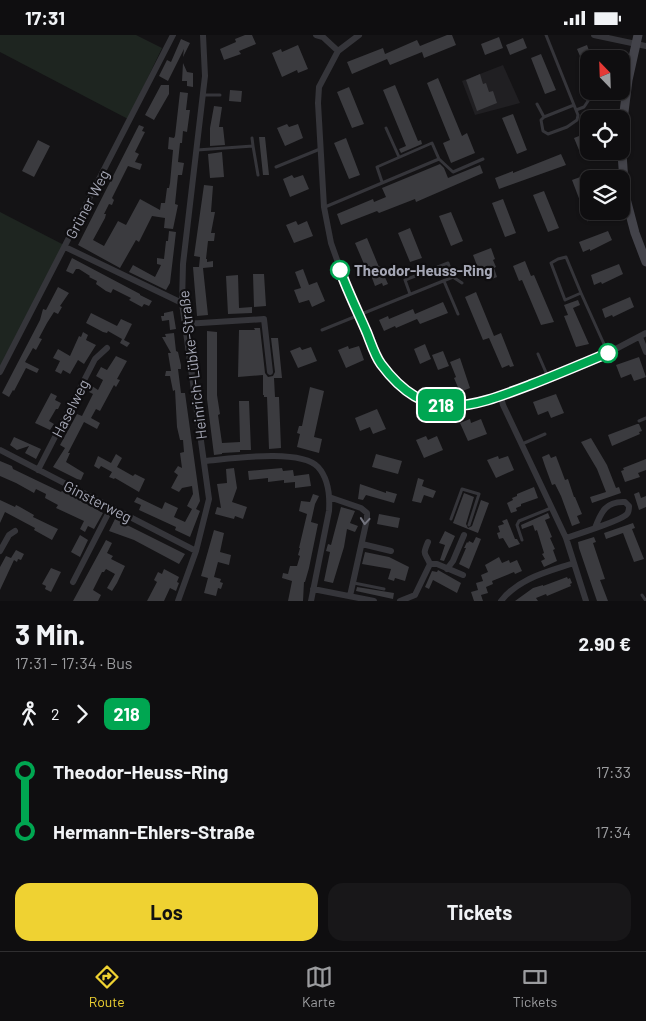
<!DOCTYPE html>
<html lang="de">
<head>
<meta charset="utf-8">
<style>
	:root { --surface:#0f0e10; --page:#181719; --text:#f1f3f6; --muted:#9b9c9f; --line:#2f2e30; --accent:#efd232 }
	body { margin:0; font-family:Barlow,sans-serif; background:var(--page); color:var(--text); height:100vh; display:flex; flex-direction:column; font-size:19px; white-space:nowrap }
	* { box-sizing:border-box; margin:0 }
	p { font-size:16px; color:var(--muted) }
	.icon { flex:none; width:28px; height:28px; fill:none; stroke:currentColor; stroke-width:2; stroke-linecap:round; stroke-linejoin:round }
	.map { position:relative; height:566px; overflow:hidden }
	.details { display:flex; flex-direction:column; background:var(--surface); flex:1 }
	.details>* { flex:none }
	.badge { padding:0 10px; border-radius:8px; font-size:18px; line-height:32px }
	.needle { width:32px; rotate:337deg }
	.controls { position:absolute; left:580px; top:15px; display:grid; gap:10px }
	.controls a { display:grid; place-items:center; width:50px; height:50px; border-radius:10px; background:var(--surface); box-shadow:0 1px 4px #0004,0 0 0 1px var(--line); font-size:25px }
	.map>.badge { position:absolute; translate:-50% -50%; box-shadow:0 0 0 2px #fff }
	.legs { display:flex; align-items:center; gap:8px; height:55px; padding:0 15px; font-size:16px }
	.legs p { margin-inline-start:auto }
	.head { display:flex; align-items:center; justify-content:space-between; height:85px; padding:0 15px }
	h1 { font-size:28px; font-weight:700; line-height:38px }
	.cta { display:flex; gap:10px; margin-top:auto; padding:10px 15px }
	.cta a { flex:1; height:58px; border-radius:15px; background:var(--accent); color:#111; font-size:20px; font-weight:700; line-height:58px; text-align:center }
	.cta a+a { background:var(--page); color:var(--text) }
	ul { padding:0 15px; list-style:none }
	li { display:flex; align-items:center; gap:18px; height:60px; font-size:19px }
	li i { display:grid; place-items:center; width:8px; height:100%; margin:0 6px; background:currentColor }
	li i::after { content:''; width:12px; height:12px; margin:-6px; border:4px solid; border-radius:50%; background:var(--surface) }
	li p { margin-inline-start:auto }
	li:first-child i { background:linear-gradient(#0000 50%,currentColor 0) }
	li:last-child i { background:linear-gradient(currentColor 50%,#0000 0) }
	.status { display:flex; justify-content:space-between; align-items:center; height:35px; padding:0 25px; background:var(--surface); direction:ltr }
	.status svg { height:14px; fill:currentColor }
	.tab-bar { display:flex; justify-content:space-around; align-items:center; height:70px; border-top:1px solid var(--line); background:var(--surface); font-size:14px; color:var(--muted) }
	.tab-bar a { display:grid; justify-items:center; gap:2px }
	.tab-bar .current { color:var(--accent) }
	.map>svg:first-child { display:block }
</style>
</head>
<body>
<div class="status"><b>17:31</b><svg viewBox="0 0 49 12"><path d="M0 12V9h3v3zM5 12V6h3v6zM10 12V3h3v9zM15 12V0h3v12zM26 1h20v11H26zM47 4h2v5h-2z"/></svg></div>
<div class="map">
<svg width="646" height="566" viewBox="0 0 646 566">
	<rect width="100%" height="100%" fill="#141315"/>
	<path fill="#201f22" d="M503,30L520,68L475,80L462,46Z"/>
	<path fill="#1e2520" d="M0,0H136L162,13L128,84L0,17Z
		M0,177L64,210L0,332Z"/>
	<path fill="#3b3b3f" d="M245,0H252L256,9L239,16L241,19L224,25L220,14L236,7L235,4Z
		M447,0H452L456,10L424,23L422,17L390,30L387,24L352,39L347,27L383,13L385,19L417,5L420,11Z
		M499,2L503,13L485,20L481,9Z
		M523,3L527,13L510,20L506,10Z
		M181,4L190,8L183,22L184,14L168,46L159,41L167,25L171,27Z
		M298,10L308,34L298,38L297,35L282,42L272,18L281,14L282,17Z
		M587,10L592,24H589V43L577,14Z
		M541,19L556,55L545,59L531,23Z
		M183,28L187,37L193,38V52L187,51V46H182Z
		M480,39L483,49L486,48L489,57L493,56L497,68L477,76L466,45Z
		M438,43L462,101L467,98L475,118L451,128L443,108L450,105L427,48Z
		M161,50H169V59L154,85L145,80Z
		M395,50L418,106L421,105L422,109L401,118L399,114L406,111L383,55Z
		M349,52L364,89L352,93L337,57Z
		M230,55L242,56L241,67L229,66Z
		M180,57L188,58L186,75H190L187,97L183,96L182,108H180L178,127L184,128L182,140H178L175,169L178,170L173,194L164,193L165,183L152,181L139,207L136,205L120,233L78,210L139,90L144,92L142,96L145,97L135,117L139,119L135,127L142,129L140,135L128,131L112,163L114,165L112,170L109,169L104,179H106L105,183L93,205L104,211L118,186L126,190L140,164L160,175L161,168H165L167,153H169L170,148L173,115L168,114L169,102L174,103L175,101Z
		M214,71L222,72L219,92H223L225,110L210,111V93Z
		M513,79L527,115L517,119L502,83Z
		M287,89L289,92L298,89L303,103L285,111L277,93Z
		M589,97V111L579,115L574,103Z
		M259,102H265L269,140H263Z
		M346,103L360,140L349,144L334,108Z
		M38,105L50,111L34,142L22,136Z
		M222,117L224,142L210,143L208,119Z
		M561,119L566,130L499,154L495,143L513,136V138Z
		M440,129L444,133L448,143L480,130L483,138L416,167L415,164L379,178L377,176L341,190L337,179L373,164L374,167L386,162L382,153Z
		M292,140L294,143L303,140L309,154L290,162L283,144Z
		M583,141L589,155L588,187L572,145Z
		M204,150L213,151L211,177H215L211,198H215L214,206H208L206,224H207V227L213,226V232L203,233L208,280L197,281L193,232H199L200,222L194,221Z
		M544,156L559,193L548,197L533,160Z
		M503,164L516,198L505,202L492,168Z
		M451,177L463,206L451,211L439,181Z
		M296,186L298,190L307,186L313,201L294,208L286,190Z
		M410,193L422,223L410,227L398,198Z
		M169,196L176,197L170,248L166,255L129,237L133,230L155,242L161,230L157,229V223L164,224L166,206H168Z
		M608,196L612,205L590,216V214L583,217L579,207Z
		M367,203L379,232L380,231L388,249L383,251L382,248L375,251L369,235L367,236L355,208Z
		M491,213L495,224L493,225L496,232L494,233L497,242L487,246L482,235L479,236L473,220Z
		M72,223L140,259V260L152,266L149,271L144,269L142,272L129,265L131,263L113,254L111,258L106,256L96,249L97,246L89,242L90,241L79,234H76L73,239L66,236Z
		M525,226L531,241L534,240L554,287L541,290L522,245L519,246L513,231Z
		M619,229L623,239L602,249L601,247L594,250L591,240Z
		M303,234L309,250L317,247L325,266L312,272L309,265L299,268L294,255L301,253L295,237Z
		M253,239H264L266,271L254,272Z
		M238,240L239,273L252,272V278L228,279L226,241Z
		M58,252L69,258L60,271L62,272L58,279L54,277L47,288L39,303L42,304L36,315L33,313L25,327L39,334L37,338L26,333L14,356L13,355L9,362L2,358L40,285L43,274L46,275Z
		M476,257L494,301L501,298L514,331L510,332L509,330L502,333L489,303L483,305L465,262Z
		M630,262L634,272L613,282L612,280L605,283L602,274Z
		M578,265L580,270L573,273L589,309L576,312L564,281L568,280L564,270Z
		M443,267L448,278L420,289L417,284L396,293L395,291L384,296L379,285L388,281L389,284L413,274L415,279Z
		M173,276L176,294L170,295L169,285L162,286L161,281H164V278Z
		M91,278L117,291L121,284L132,289L124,305L130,308L127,312L120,308L122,304L108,296L107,298L103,297L86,288Z
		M254,293H260L265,338L268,342L273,341L275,337L271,303H278L282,343H274L275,362H279L281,413L269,414L267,362H264V360H263V340L238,342L239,295H255Z
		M207,296L217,297V360L220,379L218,380L222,408L240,407L239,366H249L251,415H240V417L222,418V419L214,420L207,364Z
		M83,297L88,300L86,305L96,310L84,329L78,325L70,339L63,335L61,339L55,336L60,326L53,323L58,314L70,321L79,301L81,302Z
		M174,298L176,316L178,317L181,330V334H178L181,358H185L200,466L196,474L200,476L190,502L175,495L176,492L139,475L141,470L134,467L137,462L162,474L165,467L178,473L174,482L185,487L192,474L187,471L193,459L192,451L182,453L179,457L171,453L178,440L174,437L178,431L182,433L180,418L184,417L183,405H180L177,392L175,355L173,356L170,341H165L166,336H171L168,318H171L162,302H166L165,299Z
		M425,309L431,324L420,329L414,314Z
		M348,311L349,314L359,311L364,325L346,333L338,315Z
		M300,312L302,315L311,312L317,326L298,333L290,316Z
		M443,316L449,331L438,335L432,320Z
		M116,321L127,326L117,344L120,345L116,352L114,350L100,376L96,374L91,383L100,388L97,394L84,387L68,418H70L66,427L84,438L81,445L77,444L53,432L65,413L60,410L77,379L82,381L93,359L89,357L92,351L98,355L103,345L96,341L101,332L107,335Z
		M639,322L646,342L634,346L631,339L621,343L616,330Z
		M460,323L470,353L460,357L454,343L456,342L450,327Z
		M310,352L324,356L314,402L322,404L319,418L297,412L300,399L297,398L299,391H302Z
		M51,358L57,361L55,365L61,368L58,374H56L49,386L54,389L50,395L35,388Z
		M556,359L564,378L551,383L548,376L538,380L533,367Z
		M377,374L386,394L373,399L370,392L360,396L355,383Z
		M470,384L471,388L481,384L487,399L468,406L460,388Z
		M637,389H639L642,396L639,397L640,399L612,411L608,400Z
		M426,401L428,405L437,401L443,415L424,423L416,405Z
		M14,402L41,414L36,424L25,418L29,411L17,415L10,410Z
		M591,403L607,430L616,453L619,452L621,458L592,468L590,462L606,457L597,434L581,407Z
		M116,419L122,423L117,432L133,441L135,439L145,444L139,457L115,443L114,444L109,442L112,437L101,431L99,434L94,431L98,421L111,428Z
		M376,419L402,426L398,439L372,432Z
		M549,419L551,423L556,421L565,445L568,444L574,462H575L582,479L577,481L580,488L572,491L561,461L555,449L552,450L545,431L542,422Z
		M498,421L499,424L508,421L514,435L496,443L487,425Z
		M646,424V435L638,438L640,442L625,447L621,436L624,435L623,433Z
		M0,426L12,431L13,434L40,447L61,457L62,456L65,457L103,478L94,494L88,491L85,497L80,494L84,486L56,473L58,470L45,463L46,459L36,454L34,458L16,448L0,441Z
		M234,433L237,453L232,467L247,472L243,484L235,481L234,484L215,479L217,472L221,473L217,449L227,448L226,434Z
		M282,433L283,436L293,435L294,441L309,439L311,451L295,453V447L284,448V445L268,447V443L249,445L248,436Z
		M418,443L424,445L422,451L436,456L433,463L424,460L421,468L412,466Z
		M360,449L386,458V456L397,459L394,468L366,460L363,465L358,464Z
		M534,452L538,463L521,469V471L516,473L517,476L511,478L507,468L513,465L512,463L517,461V459Z
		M639,457L641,463L646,461V472L639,475L634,459Z
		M464,458L474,462L466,489L468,493L472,491L481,465L489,468L478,498L453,488Z
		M313,459L319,461L315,469L311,487L318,489L309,533L305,547H304L303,566H288L292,546L282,543L283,538L288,539L290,531H297L300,521L298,520L300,513H299L307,479L299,476L301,466L310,467Z
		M0,465L15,472L16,470L20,472L34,480L33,482L58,494L52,505L34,495L35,493L5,477L0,488Z
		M341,472L355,476L350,488L358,491L355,497L347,494L344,512L333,548L324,546L330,517L326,516L328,509L331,510Z
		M548,478L550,483L545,485L552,502L550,503L555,514L553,515L557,526L544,532L541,526L545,524L542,519L544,518L537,495L535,496L533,490L522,494L521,490Z
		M379,479L400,483L398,493L377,489Z
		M115,484L185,519L179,529L134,505L109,496Z
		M507,484L515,504H517L520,509L509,513L503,503L499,504L497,498L500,497L498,491L504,489L502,486Z
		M633,488L635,493L632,494L644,524L634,527L623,498L606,504L604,498Z
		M214,495L224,498L220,517L231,520L229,530L218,527L214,542L221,544L220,547L223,548L221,554L218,553L216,561L204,558L208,543L201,541Z
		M445,496L455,501L444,526L440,525L445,510L439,508Z
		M80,500L88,505L80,522L71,517Z
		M476,502L481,504L469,534L459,529L466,513H464L467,507L468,508L469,506L473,508Z
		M594,502L596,507L593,508L605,544L600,545L608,566H597L579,513L578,507Z
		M106,505L112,508L107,518L113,521L111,524L125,531L117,548L112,556L107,553L115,539L106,534L104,537H102L93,555L101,560L98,566H73Z
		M16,515L24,519L21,525L18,524L17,527L14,525L0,555V532L6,521L11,523Z
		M365,517L389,522L409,532L405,546L395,543L394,546L388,544L391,534L362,529Z
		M499,522L502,528L509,525L510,528L517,525L522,536L515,539L514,537L492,546L493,549L486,552L488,558L481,560L483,566H474L471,557L478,555L476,548L483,546L481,540L488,537L485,530Z
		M51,533L61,537L51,557L45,554L46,551L42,549Z
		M164,534L179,542L177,547L179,548L176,556L170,553L164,566H147L157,547L154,545L158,537L162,539Z
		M438,535L461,548L457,558L433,545L429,554L425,552L432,536L437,537Z
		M567,542L568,544L570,543L572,548L570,549L571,551L547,561L546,559L536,563L538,566H515L533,553L543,550V551Z
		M357,552L394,558L393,564L356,556Z"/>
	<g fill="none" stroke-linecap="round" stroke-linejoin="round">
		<path stroke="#35353a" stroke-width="3" d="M546,0L578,80L577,85L567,92L548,99L543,96L541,85L544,82L574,70
			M204,60H220
			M537,69L544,82
			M576,75L584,72L588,66L584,57
			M386,93L399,122
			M253,111L258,140
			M197,115L253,111L252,103
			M439,124L453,137L483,124
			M276,132L320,114
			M325,172L439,124L432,108L377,132L382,147
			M444,246L458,279
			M581,258L566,222L558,224L551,228L565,265L581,258L608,318
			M410,259L405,245L448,228L453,242
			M322,295L453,242L462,248
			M538,319L548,342
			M639,386L646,383
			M522,409L545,399
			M451,484L462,454L479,459L469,490
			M522,505L517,490L519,486L551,473
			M354,548L384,554
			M642,560L646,566"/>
		<path stroke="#35353a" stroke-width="6" d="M316,0L323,2L338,16
			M359,0L338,16L319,52L318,68L324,172L331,208L347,253L380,328L397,348L408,357L420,365L436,370L451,372L478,369L501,362L556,340L608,318L646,298
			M594,0L646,11
			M65,212L182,268
			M185,289L264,284L270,337
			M640,302L646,317
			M0,337L173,0
			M501,362L503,370L566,503L586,566
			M0,415L196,516
			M204,426C229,424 300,413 318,432C328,443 330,461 329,476L311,566
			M38,435L95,324L107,313
			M329,462L361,473L367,478V484L350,561
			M566,503C575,500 623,485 627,479C629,477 629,474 629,471L625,467C606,466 601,477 595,493
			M428,507C422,521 425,517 430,529
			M362,509L391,516
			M0,516L9,500L15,496
			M447,534L453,526L464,500
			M73,547L111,473
			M313,554L374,566
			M178,566L196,516L209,464L182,268L183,229L205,41L203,0
			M400,566L415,560L430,529H437L463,540
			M501,566C519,543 547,537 574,528"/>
		<path stroke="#43434a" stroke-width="9" d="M621,101L628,45L638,0
			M621,105L625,160L635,198L646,227"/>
	</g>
	<defs><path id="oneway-chevron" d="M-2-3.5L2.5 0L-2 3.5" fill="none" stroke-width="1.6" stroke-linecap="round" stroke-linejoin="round" transform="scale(1.25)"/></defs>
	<use stroke="#73747e" href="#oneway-chevron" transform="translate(365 486) rotate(95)"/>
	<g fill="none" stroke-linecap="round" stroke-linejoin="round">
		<defs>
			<path id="line-1" d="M340,235C348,257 358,277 367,298C371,308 375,321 381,329C426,390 470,373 530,350C556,340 582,329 608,318"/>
		</defs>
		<use href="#line-1" stroke="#fff" stroke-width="11"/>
		<use href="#line-1" stroke="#00a651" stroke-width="8"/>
	</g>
	<g fill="#fff" stroke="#00a651" stroke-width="2.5">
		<circle cx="340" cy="235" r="9"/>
		<circle cx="608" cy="318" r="9"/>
	</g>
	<g text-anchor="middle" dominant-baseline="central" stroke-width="4.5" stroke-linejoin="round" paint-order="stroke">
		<g font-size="15" fill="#a5a7b5" stroke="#0f0e10">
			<text transform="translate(87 169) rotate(-62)">Grüner Weg</text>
			<text transform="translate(192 330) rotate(-97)">Heinrich-Lübke-Straße</text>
			<text transform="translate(70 373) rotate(-63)">Haselweg</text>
			<text transform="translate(98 466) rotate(27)">Ginsterweg</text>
		</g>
		<g font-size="15" font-weight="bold" fill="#a5a7b5" stroke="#0f0e10" text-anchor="start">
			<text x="354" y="235">Theodor-Heuss-Ring</text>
		</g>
	</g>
</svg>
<div class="controls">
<a><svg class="needle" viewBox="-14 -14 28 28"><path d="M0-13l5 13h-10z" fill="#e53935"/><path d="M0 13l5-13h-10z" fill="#9b9c9f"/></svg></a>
<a><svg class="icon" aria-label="locate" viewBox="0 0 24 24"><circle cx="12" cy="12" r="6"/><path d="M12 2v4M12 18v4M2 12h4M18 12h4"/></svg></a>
<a><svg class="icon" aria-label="layers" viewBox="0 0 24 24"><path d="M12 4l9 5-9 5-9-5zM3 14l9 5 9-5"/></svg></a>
</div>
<b class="badge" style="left:441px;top:370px;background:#00a651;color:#fff">218</b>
</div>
<section class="details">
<div class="head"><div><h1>3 Min.</h1><p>17:31 – 17:34 · Bus</p></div><b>2.90 €</b></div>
<div class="legs"><svg class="icon" aria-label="walk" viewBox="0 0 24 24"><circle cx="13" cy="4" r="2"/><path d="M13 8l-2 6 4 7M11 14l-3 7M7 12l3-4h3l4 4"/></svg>2<svg class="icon" aria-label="forward" viewBox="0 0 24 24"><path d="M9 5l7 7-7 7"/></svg><b class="badge" style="background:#00a651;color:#fff">218</b></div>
<ul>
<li><i style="color:#00a651"></i><b>Theodor-Heuss-Ring</b><p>17:33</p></li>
<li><i style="color:#00a651"></i><b>Hermann-Ehlers-Straße</b><p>17:34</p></li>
</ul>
<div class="cta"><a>Los</a><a>Tickets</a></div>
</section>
<nav class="tab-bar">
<a class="current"><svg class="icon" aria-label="directions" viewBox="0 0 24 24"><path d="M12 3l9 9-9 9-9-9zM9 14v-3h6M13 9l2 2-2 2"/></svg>Route</a>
<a><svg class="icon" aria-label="map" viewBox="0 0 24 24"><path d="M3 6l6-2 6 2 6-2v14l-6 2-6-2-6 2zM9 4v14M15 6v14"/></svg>Karte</a>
<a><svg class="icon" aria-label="tickets" viewBox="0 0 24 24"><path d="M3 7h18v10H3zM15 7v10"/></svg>Tickets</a>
</nav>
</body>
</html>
